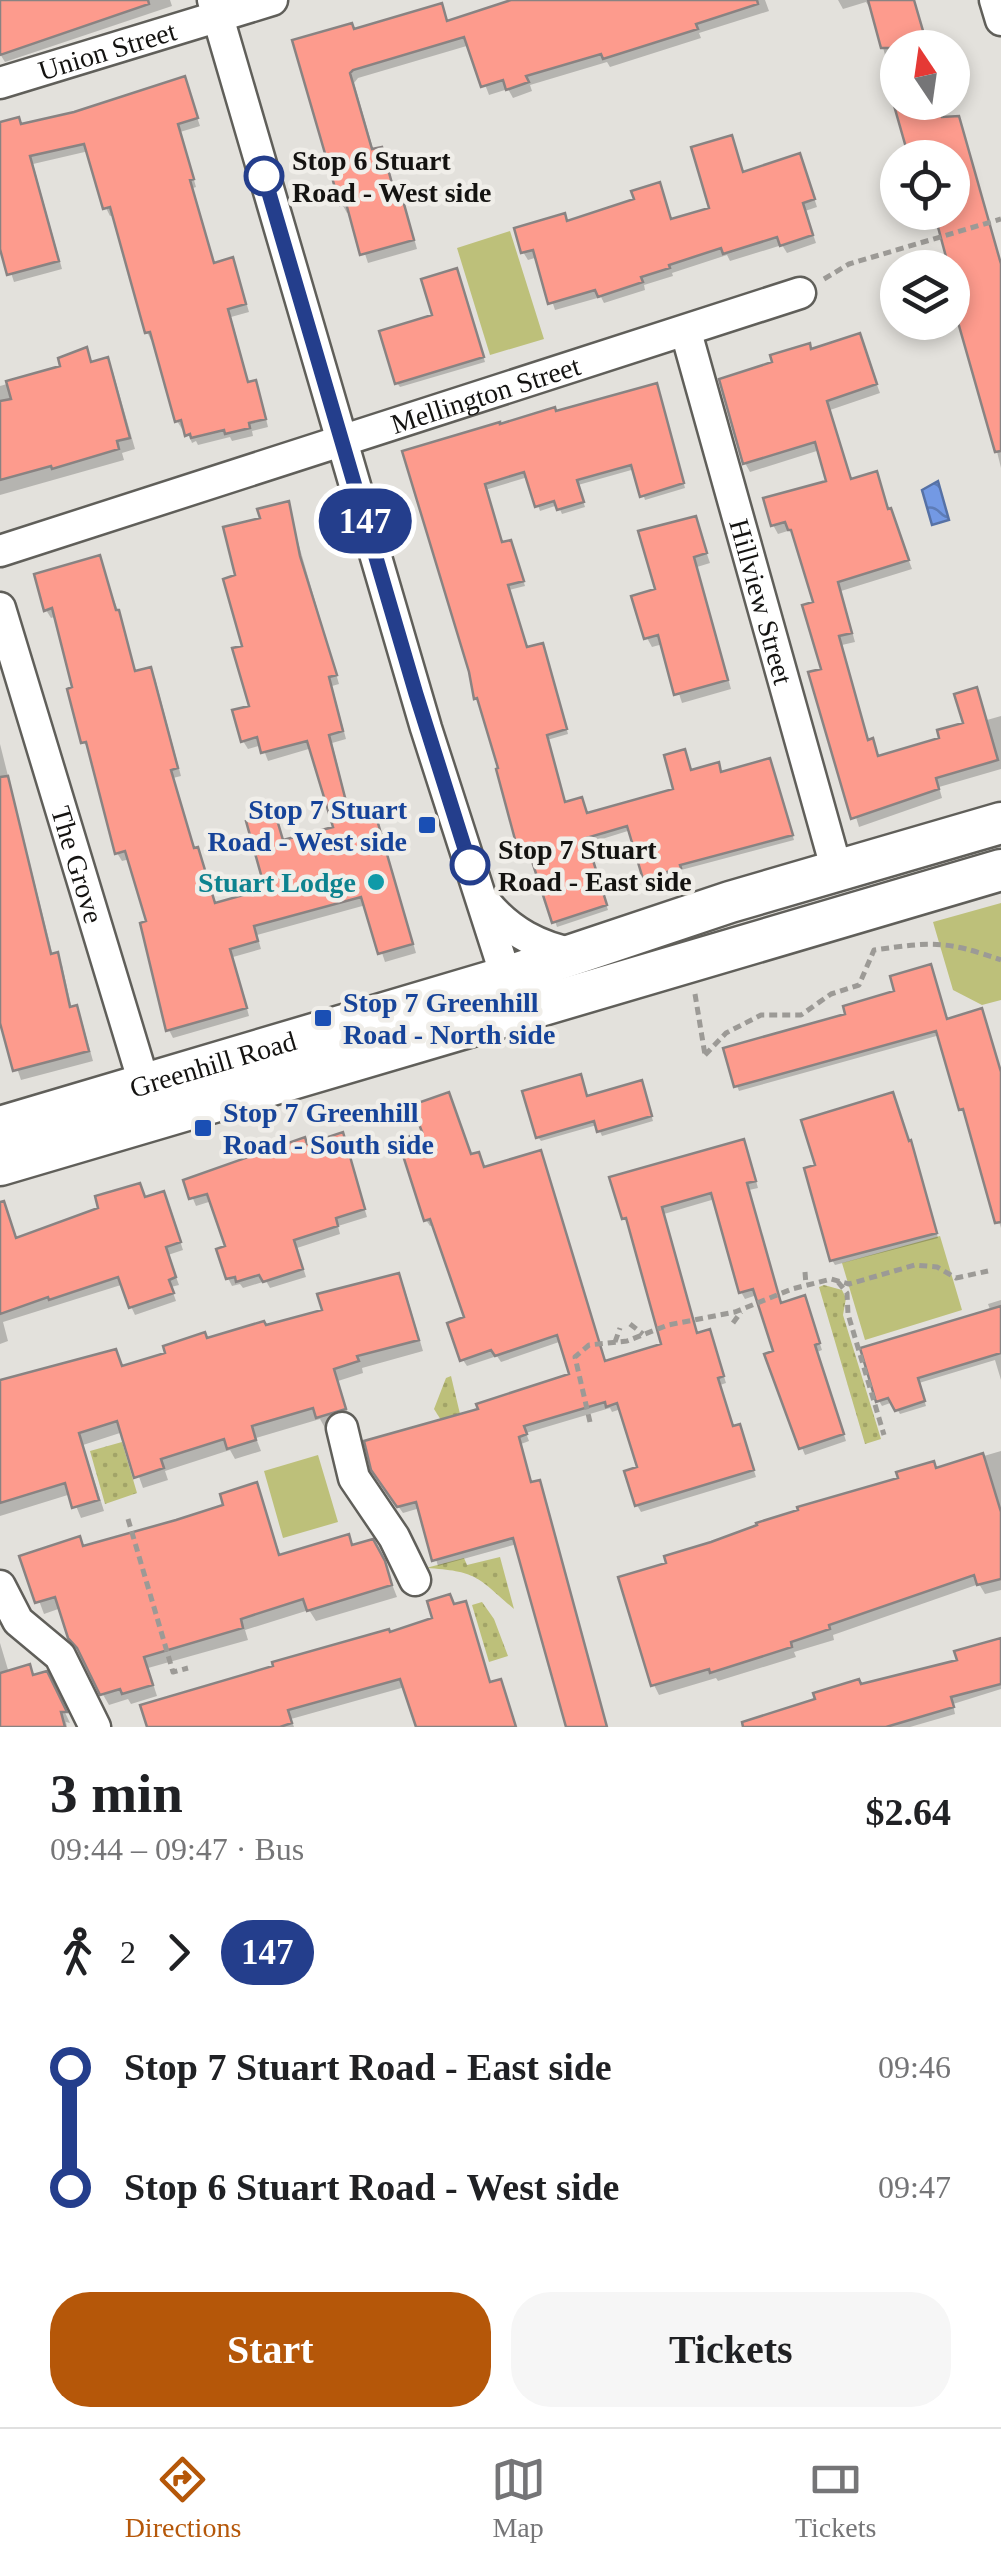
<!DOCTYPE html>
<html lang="en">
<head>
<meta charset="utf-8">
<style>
	:root { --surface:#fff; --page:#f6f6f6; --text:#202124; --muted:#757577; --line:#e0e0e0; --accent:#b55709 }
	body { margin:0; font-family:"Times New Roman",serif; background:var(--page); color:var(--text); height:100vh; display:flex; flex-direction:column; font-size:38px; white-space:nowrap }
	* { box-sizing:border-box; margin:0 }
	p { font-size:32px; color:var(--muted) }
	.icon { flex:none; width:55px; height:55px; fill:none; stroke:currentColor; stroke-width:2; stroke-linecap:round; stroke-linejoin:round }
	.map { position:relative; height:1727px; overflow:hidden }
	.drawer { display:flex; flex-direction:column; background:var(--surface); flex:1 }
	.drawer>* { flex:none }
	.badge { padding:0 20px; border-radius:32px; font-size:35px; line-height:65px }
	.needle { width:65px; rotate:347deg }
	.controls { position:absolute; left:880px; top:30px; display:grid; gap:20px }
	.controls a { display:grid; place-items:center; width:90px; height:90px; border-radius:50%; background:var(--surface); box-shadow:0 5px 15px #0003; font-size:50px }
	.map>.badge { position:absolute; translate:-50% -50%; box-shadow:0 0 0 5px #fff }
	.legs { display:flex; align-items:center; gap:15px; height:110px; padding:0 50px; font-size:32px }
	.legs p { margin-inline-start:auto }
	.headline { display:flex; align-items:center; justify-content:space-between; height:170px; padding:0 50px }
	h1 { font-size:55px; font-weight:600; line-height:75px }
	.button { display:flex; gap:20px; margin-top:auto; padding:20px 50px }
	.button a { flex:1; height:115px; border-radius:40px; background:var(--accent); color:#fff; font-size:40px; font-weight:600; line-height:115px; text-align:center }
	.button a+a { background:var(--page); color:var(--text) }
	ul { padding:0 50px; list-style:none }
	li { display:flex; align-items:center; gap:35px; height:120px; font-size:38px }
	li i { display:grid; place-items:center; width:15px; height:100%; margin:0 12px; background:currentColor }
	li i::after { content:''; width:25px; height:25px; margin:-12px; border:8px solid; border-radius:50%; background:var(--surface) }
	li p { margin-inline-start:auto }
	li:first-child i { background:linear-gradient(#0000 50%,currentColor 0) }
	li:last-child i { background:linear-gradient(currentColor 50%,#0000 0) }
	.tabs { display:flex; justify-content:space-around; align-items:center; height:140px; border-top:2px solid var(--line); background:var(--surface); font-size:28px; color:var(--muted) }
	.tabs a { display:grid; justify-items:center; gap:5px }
	.tabs .active { color:var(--accent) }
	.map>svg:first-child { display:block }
</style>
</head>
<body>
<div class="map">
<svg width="1001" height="1727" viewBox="0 0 1001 1727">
	<defs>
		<pattern id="garden-dots" width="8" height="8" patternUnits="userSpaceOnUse" patternTransform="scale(2.5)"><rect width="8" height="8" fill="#bdc07a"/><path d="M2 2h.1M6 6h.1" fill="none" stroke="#a2a468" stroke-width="1.8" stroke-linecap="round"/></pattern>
		<pattern id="water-waves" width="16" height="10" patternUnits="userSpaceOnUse" patternTransform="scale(2.5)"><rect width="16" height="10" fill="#7399e4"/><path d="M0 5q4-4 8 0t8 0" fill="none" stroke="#5d7cb7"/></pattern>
	</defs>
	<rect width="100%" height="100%" fill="#e3e1dc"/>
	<path fill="#bdc07a" d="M510,231L544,339L490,355L457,248Z
		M1001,903V1000L982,1005L953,990L933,922Z
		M940,1236L962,1310L865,1340L842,1263Z
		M318,1455L338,1522L283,1538L264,1471Z"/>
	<path fill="url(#garden-dots)" d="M824,1285L842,1290L846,1298L843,1315L881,1439L865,1444L819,1287Z
		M451,1376L460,1414L441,1420L434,1409L446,1378Z
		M122,1442L137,1493L105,1504L90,1451Z
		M500,1557L514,1609C478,1578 478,1571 426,1568L464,1558L467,1565Z
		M482,1602L494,1619L508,1656L489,1662L472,1605Z"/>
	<path fill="url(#water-waves)" stroke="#5671a5" stroke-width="2.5" d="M938,481L949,520L932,525L922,490Z"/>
	<path fill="#0003" d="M0,0H170L172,6L5,62L0,54Z
		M530,0H765L769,11L699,33L701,38L610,67L607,62L530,85L532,91L513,98L508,89L489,95L470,45L358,78L354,83L374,152L380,150L386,159L397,201L401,200L406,209L417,249L368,263L351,212L347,213L342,204L295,41L354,31L440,5L448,23Z
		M838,0H909L928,48H898V102H938L943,119L972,163L1001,262V468L981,386L956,303L952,304V268H921L920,263L948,255L952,158L909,149L875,16L866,2L843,9Z
		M184,79L200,126L180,132L196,187L193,188L215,265L232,260L236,268L249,312L231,317L249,384L254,383L259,391L268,427L252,431L253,436L232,441L230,437L198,445L196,441L192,443L186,428L182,429L177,421L155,339L151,340L147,332L115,215L110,216L106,208L89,151L33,164L62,269L14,282L0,239V125L22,127L74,115Z
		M731,138L744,174L803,164L817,207L805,211L816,243L787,253L782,245L730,261L727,255L672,273L673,276L644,285L645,290L604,303L601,297L555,310L538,257L528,260L523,252L568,224L672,222L712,209Z
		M459,276L485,362L400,387L397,383Z
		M859,336L880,393L830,410L852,481L876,474L912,569L841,591L855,642L842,645L869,742L872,741L880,758L942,740L966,725L976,690L987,720L1001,716V769L939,787L942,798L859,827L812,674L824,670L816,604L795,538L791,530L778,534L773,525L829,483L820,450L750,472L745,463L812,352Z
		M86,350L93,364L107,360L113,372L135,449L122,453L124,460L0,495V386L63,368Z
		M659,391L685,488L645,500L635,469L578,485L585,507L562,514L558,505L540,511L528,477L485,490L502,545L513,547L525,586L509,590L527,650H545L568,734L547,740L566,805L587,816L676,791L691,773L722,775L771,765L794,840L681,870L682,873L648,883L631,830L586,844L608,910L557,927L534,859L525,862L523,857L501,770L405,453Z
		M287,504L339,684L332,686L346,739L332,743L350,815L372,809L377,817L416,953L385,962L366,905L257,935L261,949L233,957L249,1016L173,1038L169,1030L149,923L130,859L122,861L117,853L91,750L83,742L76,689L57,616L51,618L46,610L98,558L122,621L136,674L150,670L155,678L181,776L173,778L195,850L201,858L216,905L268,891L274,816L284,842L336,828L312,748L268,761L262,745L248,749L243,741L252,708L238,577L263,520Z
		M695,519L710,563L697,567L731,689L682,703L663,644L652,647L647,638Z
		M0,744L53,956L56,955L62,965L72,1009L76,1008L81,1018L93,1061L21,1080L0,1018Z
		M897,993L947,1021L1001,1073V1228L940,1035L739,1091L737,1086L727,1050L848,1016Z
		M643,1088L653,1121L602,1136L597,1125L541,1141L538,1137L587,1099Z
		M342,1135L367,1217L338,1226L340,1234L297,1248L306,1277L270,1288L266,1281L243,1288L240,1284L232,1286L228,1278V1248L212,1201L196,1206L186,1182Z
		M909,1143L913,1148L938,1238L835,1265L832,1260Z
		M747,1149L758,1188L749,1190L781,1305H807L822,1350L817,1352L846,1441L805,1455L802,1448L757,1295L745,1299L741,1292L715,1199L664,1214L697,1336L712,1339L726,1383L720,1385L733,1428L742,1433L756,1477L641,1512L637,1505L640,1468L621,1409L612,1412L610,1408L526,1433L529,1441L521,1444L532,1485L543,1490L607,1727H567L517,1544L438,1566L420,1508L403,1513L378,1478L572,1376L562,1341L501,1362L497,1356L467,1366L463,1360L468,1318L434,1225L430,1226L426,1220L472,1157L484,1169L544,1160L606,1364L664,1346L630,1224L624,1218Z
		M145,1200L167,1202L183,1250L168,1255L179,1285L171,1287L176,1301L135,1315L121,1285L3,1322L8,1341L0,1344V1239L16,1240Z
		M398,1275L404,1287L423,1351L362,1368L363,1373L338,1381L350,1420L325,1428L320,1419L256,1438L261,1451L235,1459L230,1450L165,1471L168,1480L143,1488L123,1432L83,1445L104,1511L81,1518L71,1494L0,1516V1382L115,1352L123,1368L207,1341L325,1311Z
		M1001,1300V1380L995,1360L919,1383L926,1406L900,1414L893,1402L882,1406L879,1401L991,1312L988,1304Z
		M1001,1451V1590L985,1594L979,1584L833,1635L834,1640L794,1652L796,1657L718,1681L716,1678L659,1695L654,1685L936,1470Z
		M256,1485L281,1557L348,1537L354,1547L383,1561L397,1597L316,1621L309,1610L245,1630L248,1640L148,1668L157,1696L131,1704L128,1699L109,1705L70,1637L61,1608L44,1614L23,1558L79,1539L84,1548L227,1507Z
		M465,1604L491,1684L500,1682L516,1727H418L405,1687L291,1719L294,1727H149L436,1619Z
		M1001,1640V1689L953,1704L955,1714L910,1727H751L861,1687L960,1662Z
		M0,1643L9,1673L29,1667L34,1677L52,1685L70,1723L66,1722L67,1727H0Z"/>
	<path fill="#fd9b8d" stroke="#898382" stroke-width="2.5" d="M0,0H148L149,4L0,55Z
		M511,0H757L758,4L696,24L698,29L603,59L601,54L526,76L529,82L506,90L503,80L481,87L464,37L353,70L350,73L372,149L382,147L396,198L402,197L414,240L360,255L346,203L340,205L292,40L352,23L354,29L442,3L447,21Z
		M868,0H914L928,48H881Z
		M185,76L198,118L178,124L194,179L190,180L214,263L233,257L246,304L228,309L248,382L256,380L266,419L249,423L250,428L225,434L224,430L191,438L190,434L185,436L181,420L175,422L150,332L145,333L110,207L103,209L84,144L30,156L59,261L7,275L0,249V122L19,117L21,124L74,112Z
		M893,102H938L942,117L959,116L1001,264V451L995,452L952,301V268H949L934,212H952V158H909Z
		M732,135L743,172L800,153L815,199L803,203L813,235L780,246L777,237L723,254L721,248L669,265L670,268L641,277L643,282L598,297L595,290L548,304L533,250L521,253L514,228L565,213L567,221L634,199L631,191L660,182L671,219L709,208L691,147Z
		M457,268L484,357L395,384L379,331L432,315L421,279Z
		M860,333L877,384L827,401L851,479L877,471L888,509L891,508L909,560L838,582L852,633L839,636L868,740L873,738L878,756L939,738L937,730L963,723L954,694L977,687L998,760L936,778L939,789L851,819L808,672L821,669L802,605L813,602L791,530H788L785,522L771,526L763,498L826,481L815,442L743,464L719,379L772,362L770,355L810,343L811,349Z
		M87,347L91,362L108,357L130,438L117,441L119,449L52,469L51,466L0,480V401L11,399L6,381L60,366L58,358Z
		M657,383L684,483L640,497L631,465L577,480L584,502L557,510L554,501L535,507L524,472L485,484L502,542L511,540L524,581L508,585L527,647L543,643L567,729L547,735L565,802L582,797L587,813L673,789L664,755L685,749L691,770L719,762L721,772L770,758L793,835L680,865L681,868L643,879L627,826L586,838L607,905L552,923L530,855L520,858L496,769L498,768L477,698L474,699L469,672L402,451L500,422V424L555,407L556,411Z
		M289,501L300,556L337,675L329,677L343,731L329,735L349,813L373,806L413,944L378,954L361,897L254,926L258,941L230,949L247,1008L166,1031L140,923L146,921L125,851L115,854L86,742L81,743L67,689L72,687L52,608L44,611L34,574L100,555L116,610H119L135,671L151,667L178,768L171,770L194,848L198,847L215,903L265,889L246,821L275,813L283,840L333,827L307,741L261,753L257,737L241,742L232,710L249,706L232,648L242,646L223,579L235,575L223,527L260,518L257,509Z
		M696,516L707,553L694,557L728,680L674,695L658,635L644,639L631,596L655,589L638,531Z
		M8,776L51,954L58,952L70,1007L77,1005L89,1051L13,1071L0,1023V777Z
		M931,964L947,1019L982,1008L1001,1072V1222L995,1223L963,1109L959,1110L936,1031L734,1087L723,1048L845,1014L843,1006L894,991L890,976Z
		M581,1074L587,1096L642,1080L652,1116L597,1132L594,1121L536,1138L522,1091Z
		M449,1092L471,1154L479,1152L484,1167L541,1150L605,1361L661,1344L626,1218L622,1219L609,1177L744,1139L756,1181L747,1183L781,1303L805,1295L820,1343L815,1345L844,1434L799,1449L764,1354L773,1351L753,1289L739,1293L711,1193L662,1207L697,1333L710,1329L724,1376L718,1378L733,1426L740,1424L754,1470L635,1506L624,1471L637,1467L617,1403L606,1407L605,1402L524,1426L527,1434L519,1437L531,1482L540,1480L607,1727H566L513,1538L432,1561L416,1502L397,1507L371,1470L364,1441L478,1409L476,1404L569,1374L557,1335L495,1356L491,1350L460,1361L447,1323L464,1317L430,1219L424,1221L398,1140L422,1132L412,1105Z
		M893,1092L909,1141L911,1140L937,1233L830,1261L804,1168L815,1165L801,1120Z
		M343,1132L365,1209L336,1218L338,1226L294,1240L303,1269L263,1282L259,1275L236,1282L235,1277L226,1279L216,1249L225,1246L207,1194L189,1199L183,1180L305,1137L307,1144Z
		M140,1183L145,1197L164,1191L181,1242L166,1247L176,1277L169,1280L174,1293L129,1308L118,1277L49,1300L48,1297L0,1314V1202L4,1201L16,1238L98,1208L95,1196Z
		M399,1273L419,1340L357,1356L359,1361L334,1369L346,1409L316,1418L313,1408L252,1426L256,1440L227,1449L224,1439L161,1459L164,1468L134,1478L117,1421L79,1433L99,1500L72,1508L65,1483L0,1503V1380L116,1349L122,1366L165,1353L163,1346L205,1332L207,1338L264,1321L266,1325L322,1310L317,1294Z
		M1001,1306V1353L918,1378L925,1401L895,1411L888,1398L876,1402L860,1348Z
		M983,1453L1001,1512V1579L977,1585L974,1575L829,1625L830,1629L791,1642L792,1647L710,1673L709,1669L651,1686L618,1577L666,1563L664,1556L711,1542L757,1525L756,1523L798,1510L797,1507L898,1478L896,1472L934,1461L936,1468Z
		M257,1482L279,1555L349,1534L352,1545L373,1539L385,1561L392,1585L307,1611L303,1599L241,1619L243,1628L144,1657L153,1685L122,1694L120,1689L100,1695L77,1648L68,1638L55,1597L35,1603L19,1556L80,1536L83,1546L176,1520L223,1505L220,1494Z
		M450,1594L454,1604L466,1601L490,1682L501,1679L516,1727H416L400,1679L288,1710L292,1723L280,1727H147L140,1705L273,1666L272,1662L389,1629L390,1632L432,1618L427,1601Z
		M1001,1638V1684L951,1697L954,1707L886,1727H743L742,1722L815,1699L813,1693L859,1679L861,1684L957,1660L954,1651Z
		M30,1664L33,1675L47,1671L67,1712H61L65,1727H0V1673Z"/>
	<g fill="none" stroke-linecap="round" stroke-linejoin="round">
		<defs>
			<g id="street">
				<path d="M213,0L426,728L512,995"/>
				<path d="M995,0L1001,20"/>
				<path id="s1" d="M0,83L272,0"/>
				<path id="s2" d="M686,332L837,871"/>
				<path id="s3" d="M0,551L800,293"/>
				<path id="s4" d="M0,608L150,1103"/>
				<path d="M486,903C510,932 539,947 575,954"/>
				<path d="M342,1428L354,1478L394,1537L415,1580"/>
				<path d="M0,1586L18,1621L60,1656L95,1727"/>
			</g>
			<g id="secondary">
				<path id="s5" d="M0,1127L506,977L730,902L1001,823"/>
				<path d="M0,1165L1001,870"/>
			</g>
		</defs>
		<use href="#street" stroke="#605f5a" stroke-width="35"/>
		<use href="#secondary" stroke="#605f5a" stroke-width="45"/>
		<path stroke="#9c9a96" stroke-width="5" stroke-dasharray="8 5" stroke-linecap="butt" d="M824,279L849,264L1001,219
			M695,994L705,1055
			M705,1055L726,1033L761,1015H801L831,994L859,985L874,950C932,942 945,940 1001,960
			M805,1272L806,1285
			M838,1282L847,1293L848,1314L884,1435
			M733,1323L741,1312
			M630,1324L643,1334
			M615,1342L620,1328
			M590,1422L575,1357L589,1345L627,1341L668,1325L735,1312L792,1289L831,1279L849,1284L915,1265L937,1267L956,1278L988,1271
			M128,1519L173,1672L188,1668"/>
		<use href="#street" stroke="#fff" stroke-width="30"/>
		<use href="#secondary" stroke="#fff" stroke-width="40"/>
	</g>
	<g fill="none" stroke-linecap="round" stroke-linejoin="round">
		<defs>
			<path id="line-1" d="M264,176L416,694L470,865"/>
		</defs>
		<use href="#line-1" stroke="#fff" stroke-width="22"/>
		<use href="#line-1" stroke="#243e8c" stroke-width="15"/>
	</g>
	<g fill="#fff" stroke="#243e8c" stroke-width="5">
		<circle cx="264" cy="176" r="18"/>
		<circle cx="470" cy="865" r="18"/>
	</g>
	<g fill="#1a4fb4" stroke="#f0eee9" stroke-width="4">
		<rect x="417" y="815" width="20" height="20" rx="5"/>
		<rect x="313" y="1008" width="20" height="20" rx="5"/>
		<rect x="193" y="1118" width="20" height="20" rx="5"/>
	</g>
	<circle fill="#0f9aa8" stroke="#f0eee9" stroke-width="4" cx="376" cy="882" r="10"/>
	<g text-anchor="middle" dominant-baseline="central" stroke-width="9" stroke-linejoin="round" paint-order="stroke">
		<g font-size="28" fill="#141311" stroke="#f0eee9">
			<text stroke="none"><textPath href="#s1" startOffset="112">Union Street</textPath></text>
			<text stroke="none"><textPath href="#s3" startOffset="510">Mellington Street</textPath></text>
			<text stroke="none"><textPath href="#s2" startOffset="280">Hillview Street</textPath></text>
			<text stroke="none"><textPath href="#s4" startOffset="268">The Grove</textPath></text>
			<text stroke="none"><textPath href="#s5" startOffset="222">Greenhill Road</textPath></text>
		</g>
		<g font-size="28" font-weight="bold" fill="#141311" stroke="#f0eee9" text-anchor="start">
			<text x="292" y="160">Stop 6 Stuart<tspan x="292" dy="32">Road - West side</tspan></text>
			<text x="498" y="849">Stop 7 Stuart<tspan x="498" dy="32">Road - East side</tspan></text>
		</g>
		<g font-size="28" font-weight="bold" fill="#164399" stroke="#f0eee9" text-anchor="start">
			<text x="407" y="809" text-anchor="end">Stop 7 Stuart<tspan x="407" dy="32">Road - West side</tspan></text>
			<text x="343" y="1002">Stop 7 Greenhill<tspan x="343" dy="32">Road - North side</tspan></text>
			<text x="223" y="1112">Stop 7 Greenhill<tspan x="223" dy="32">Road - South side</tspan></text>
		</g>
		<g font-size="28" font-weight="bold" fill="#0d838f" stroke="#f0eee9" text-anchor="end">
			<text x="356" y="882">Stuart Lodge</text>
		</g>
	</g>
</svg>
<div class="controls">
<a><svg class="needle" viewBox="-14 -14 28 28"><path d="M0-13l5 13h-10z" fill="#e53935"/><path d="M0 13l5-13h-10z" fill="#757577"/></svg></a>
<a><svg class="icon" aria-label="locate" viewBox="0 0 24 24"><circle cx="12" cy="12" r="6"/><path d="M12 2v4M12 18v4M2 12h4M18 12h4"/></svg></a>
<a><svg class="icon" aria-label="layers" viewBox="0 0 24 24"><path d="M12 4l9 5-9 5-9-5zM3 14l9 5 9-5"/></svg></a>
</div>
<b class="badge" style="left:365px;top:521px;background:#243e8c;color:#fff">147</b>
</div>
<section class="drawer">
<div class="headline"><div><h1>3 min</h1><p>09:44 – 09:47 · Bus</p></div><b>$2.64</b></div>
<div class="legs"><svg class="icon" aria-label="walk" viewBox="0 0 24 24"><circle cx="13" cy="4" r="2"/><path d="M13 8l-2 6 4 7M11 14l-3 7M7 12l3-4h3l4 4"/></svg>2<svg class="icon" aria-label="forward" viewBox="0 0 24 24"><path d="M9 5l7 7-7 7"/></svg><b class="badge" style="background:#243e8c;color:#fff">147</b></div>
<ul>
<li><i style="color:#243e8c"></i><b>Stop 7 Stuart Road - East side</b><p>09:46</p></li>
<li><i style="color:#243e8c"></i><b>Stop 6 Stuart Road - West side</b><p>09:47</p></li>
</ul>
<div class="button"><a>Start</a><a>Tickets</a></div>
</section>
<nav class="tabs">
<a class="active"><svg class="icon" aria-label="directions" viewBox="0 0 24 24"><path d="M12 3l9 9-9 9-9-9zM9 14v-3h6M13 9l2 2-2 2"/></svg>Directions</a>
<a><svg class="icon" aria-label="map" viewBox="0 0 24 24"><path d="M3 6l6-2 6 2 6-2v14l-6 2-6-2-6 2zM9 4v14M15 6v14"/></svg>Map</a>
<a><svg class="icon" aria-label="tickets" viewBox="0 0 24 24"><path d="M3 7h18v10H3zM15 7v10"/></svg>Tickets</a>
</nav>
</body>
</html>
